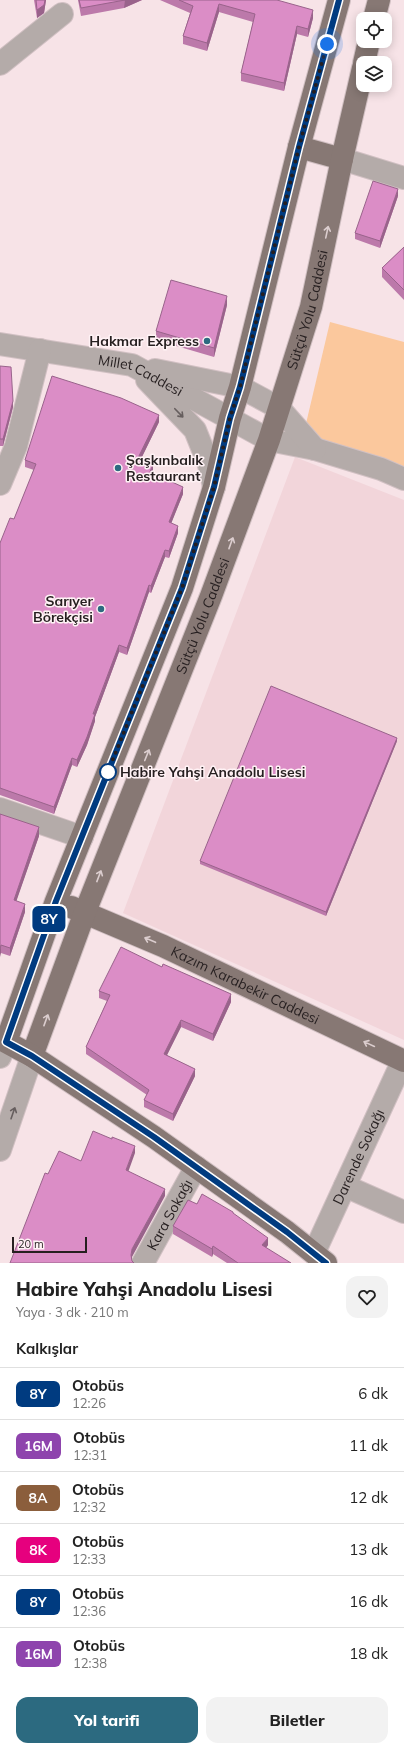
<!DOCTYPE html>
<html lang="tr">
<head>
<meta charset="utf-8">
<style>
	:root { --surface:#fff; --page:#f2f2f2; --text:#222; --muted:#767676; --line:#e0e0e0; --accent:#2c6a80 }
	body { margin:0; font-family:Mulish,sans-serif; background:var(--page); color:var(--text); height:100vh; display:flex; flex-direction:column; font-size:15px; white-space:nowrap }
	* { box-sizing:border-box; margin:0 }
	p { font-size:13px; color:var(--muted) }
	.icon { flex:none; width:22px; height:22px; fill:none; stroke:currentColor; stroke-width:2; stroke-linecap:round; stroke-linejoin:round }
	.map { position:relative; height:1263px; overflow:hidden }
	.sheet { display:flex; flex-direction:column; background:var(--surface); flex:1 }
	.sheet>* { flex:none }
	.badge { padding:0 8px; border-radius:6px; font-size:14px; line-height:26px }
	.controls { position:absolute; left:356px; top:12px; display:grid; gap:8px }
	.controls a { display:grid; place-items:center; width:36px; height:36px; border-radius:8px; background:var(--surface); box-shadow:0 2px 10px #0003; font-size:20px }
	.scale { position:absolute; left:12px; bottom:10px; width:75px; box-sizing:border-box; padding-left:4px; border:2px solid #261f20; border-top:0; font-size:11px; line-height:14px; white-space:nowrap; color:#261f20; -webkit-text-stroke:3px #fff2f5; paint-order:stroke }
	.you { position:absolute; width:20px; height:20px; margin:-10px; border:3px solid #fff; border-radius:50%; background:#1a73e8; box-shadow:0 0 0 6px #1a73e833 }
	.map>.badge { position:absolute; translate:-50% -50%; box-shadow:0 0 0 2px #fff }
	h2 { padding:0 16px; font-size:15px; line-height:36px }
	.round { display:grid; place-items:center; flex:none; width:42px; height:42px; border-radius:12px; background:var(--page) }
	.overview { display:flex; align-items:center; justify-content:space-between; height:68px; padding:0 16px }
	h1 { font-size:19px; font-weight:800; line-height:30px }
	.cta { display:flex; gap:8px; margin-top:auto; padding:8px 16px }
	.cta a { flex:1; height:46px; border-radius:12px; background:var(--accent); color:#fff; font-size:16px; font-weight:800; line-height:46px; text-align:center }
	.cta a+a { background:var(--page); color:var(--text) }
	ul { padding:0; list-style:none }
	li { display:flex; align-items:center; gap:12px; height:52px; padding:0 16px; border-top:1px solid var(--line) }
	li div { flex:1 }
	li b { display:block; font-size:15px }
	li em { font-style:normal }
	li .badge { min-width:44px; font-weight:700; text-align:center }
	.map>svg:first-child { display:block }
</style>
</head>
<body>
<div class="map">
<svg width="404" height="1263" viewBox="0 0 404 1263">
	<rect width="100%" height="100%" fill="#f7e3e7"/>
	<path fill="#f2d5da" d="M295,457L404,500V1040L123,913Z"/>
	<path fill="#fbc89d" d="M330,322L404,342V473L304,432Z"/>
	<g fill="none" stroke-linecap="round" stroke-linejoin="round">
		<defs>
			<g id="minor">
				<path d="M0,64L62,14"/>
				<path d="M342,159L404,178"/>
				<path id="s1" d="M0,344L132,365L269,440L315,449L381,469L404,479"/>
				<path d="M155,370L240,387L279,408L315,449"/>
				<path d="M147,380L195,430L209,465L214,487"/>
				<path d="M0,484L16,446L40,350"/>
				<path d="M0,809L82,837"/>
				<path d="M0,1057L6,1042"/>
				<path d="M0,1150L32,1056"/>
				<path d="M345,1186L404,1212"/>
				<path id="s2" d="M314,1253L403,1060"/>
				<path id="s3" d="M143,1263L196,1167"/>
			</g>
			<g id="major">
				<path d="M374,19L379,0"/>
				<path d="M364,63L369,41"/>
				<path d="M299,147L342,159"/>
				<path id="s4" d="M71,907L163,946L404,1061"/>
				<path id="s5" d="M32,1056L85,912L211,596L269,440L311,307L342,159L363,68"/>
				<path d="M326,1263L287,1232L154,1137L32,1056L6,1042L56,901L182,588L214,487L230,418L240,387L299,147L339,0"/>
			</g>
		</defs>
		<use href="#minor" stroke="#d1c0c3" stroke-width="24"/>
		<use href="#major" stroke="#d1c0c3" stroke-width="24"/>
		<use href="#minor" stroke="#b4aba9" stroke-width="22"/>
		<use href="#major" stroke="#877874" stroke-width="22"/>
	</g>
	<path fill="#bc79aa" d="M34,0H46L44,13L37,18Z
		M78,0H142L124,8L81,16Z
		M160,0H277L313,18L308,37L297,34L284,91L241,81V73L253,22L219,12L207,51L183,44V36L190,13Z
		M398,196L380,248L355,239V233Z
		M404,247V300L382,277V268Z
		M227,305L214,357L156,340V331Z
		M0,366L13,407L3,446H0Z
		M159,422L141,459L153,471L152,473L183,494L171,523L178,533L169,558L165,557L151,593L149,592L127,655L119,652L95,717V721L87,745L77,767L72,765L54,814L0,795V543L14,519L34,470L25,467V460Z
		M397,741L326,916L200,864V861Z
		M0,814L39,836L16,901L25,912L10,956L1,953Z
		M99,991L231,1002L213,1041L181,1027L167,1055L195,1076L173,1121L144,1107V1100L147,1095L86,1054V1047L107,1001L99,998Z
		M197,1204L233,1214L268,1245L266,1248L290,1263H227L213,1254L212,1257L173,1234V1226Z"/>
	<path fill="#99638b" d="M45,0H46L44,13L37,18V10Z
		M125,0H142L124,8Z
		M219,4V12L207,51V43Z
		M313,10V18L308,37V29Z
		M297,26V34L284,91V83Z
		M398,189V196L380,248V241Z
		M227,296V305L214,357V348Z
		M13,401V407L3,446V439Z
		M159,415V422L138,465V458Z
		M153,464V471L150,479V472Z
		M183,487V494L169,529V522Z
		M178,526V533L169,558V551Z
		M165,550V557L151,593V586Z
		M149,585V592L127,655V648Z
		M119,645V652L95,717V721L87,745L77,767V760Z
		M397,738V741L326,916V912Z
		M72,758V765L54,814V807Z
		M39,827V836L14,908V900Z
		M25,904V912L10,956V948Z
		M1,945V953L0,957V949Z
		M231,994V1002L213,1041V1034Z
		M181,1020V1027L164,1061V1054Z
		M195,1069V1076L173,1121V1114Z
		M135,1146V1153L126,1178V1170Z
		M165,1189V1196L132,1257L131,1263V1255L132,1249Z
		M268,1238V1245L262,1253V1245Z
		M213,1246V1254L212,1257V1249Z"/>
	<path fill="#db8dc6" stroke="#99638b" d="M36,0H45L44,5L37,10Z
		M79,0H125L81,8Z
		M179,0H277L313,10L308,29L297,26L284,83L241,73L255,14L219,4L207,43L183,36L193,6Z
		M373,181L398,189L380,241L355,233Z
		M404,247V290L382,268Z
		M171,280L227,296L214,348L156,331Z
		M0,366L11,367L13,401L3,439H0Z
		M52,376L121,398L159,415L138,458L153,464L150,472L183,487L169,522L178,526L169,551L165,550L151,586L149,585L127,648L119,645L93,714H95L87,737L77,760L72,758L54,807L0,788V543L10,518L14,519L36,464L25,460Z
		M271,686L397,738L326,912L200,861Z
		M0,814L39,827L14,900L25,904L10,948L1,945L0,949Z
		M121,947L162,967L163,964L231,994L213,1034L181,1020L164,1054L195,1069L173,1114L144,1100L149,1090L86,1047L110,995L99,991Z
		M93,1131L112,1139V1137L135,1146L126,1170L165,1189L132,1249L131,1255L132,1261L134,1263H10L45,1173L48,1174L59,1151L81,1161Z
		M202,1194L233,1212V1213L268,1238L262,1245L291,1263H238L213,1246L212,1249L173,1226L188,1200L197,1204Z"/>
	<defs><path id="oneway-shaft" d="M-6 0H5M1.5-3L5.5 0L1.5 3" fill="none" stroke-width="1.6" stroke-linecap="round" stroke-linejoin="round"/></defs>
	<g stroke="#dbcdce">
		<use href="#oneway-shaft" transform="translate(327 232) rotate(-78)"/>
		<use href="#oneway-shaft" transform="translate(231 543) rotate(-70)"/>
		<use href="#oneway-shaft" transform="translate(147 755) rotate(-68)"/>
		<use href="#oneway-shaft" transform="translate(99 876) rotate(-69)"/>
		<use href="#oneway-shaft" transform="translate(150 940) rotate(-157)"/>
		<use href="#oneway-shaft" transform="translate(46 1020) rotate(-70)"/>
		<use href="#oneway-shaft" transform="translate(369 1044) rotate(-155)"/>
	</g>
	<g stroke="#665e5e">
		<use href="#oneway-shaft" transform="translate(179 413) rotate(46)"/>
		<use href="#oneway-shaft" transform="translate(13 1113) rotate(-71)"/>
	</g>
	<g fill="none" stroke-linecap="round" stroke-linejoin="round">
		<defs>
			<path id="line" d="M326,1263L287,1232L154,1137L32,1056L6,1042L56,901L182,588L214,487L230,418L240,387L299,147L339,0"/>
		</defs>
		<use href="#line" stroke="#fff" stroke-width="9"/>
		<use href="#line" stroke="#003b80" stroke-width="6"/>
		<path stroke="#261f20" stroke-width="4" stroke-dasharray="0 7.2" d="M108,772L105,779L182,588L214,487L230,418L240,387L299,147L327,44"/>
	</g>
	<g fill="#2c6a80" stroke="#fff2f5" stroke-width="1.5">
		<circle cx="207" cy="341" r="4"/>
		<circle cx="118" cy="468" r="4"/>
		<circle cx="101" cy="609" r="4"/>
	</g>
	<circle fill="#fff" stroke="#003b80" stroke-width="2" cx="108" cy="772" r="8"/>
	<g text-anchor="middle" dominant-baseline="central" stroke-width="3" stroke-linejoin="round" paint-order="stroke">
		<g font-size="14" fill="#261f20" stroke="#fff2f5">
			<text stroke="none"><textPath href="#s5" startOffset="796">Sütçü Yolu Caddesi</textPath></text>
			<text stroke="none"><textPath href="#s1" startOffset="145">Millet Caddesi</textPath></text>
			<text stroke="none"><textPath href="#s5" startOffset="472">Sütçü Yolu Caddesi</textPath></text>
			<text stroke="none"><textPath href="#s4" startOffset="191">Kazım Karabekir Caddesi</textPath></text>
			<text stroke="none"><textPath href="#s2" startOffset="106">Darende Sokağı</textPath></text>
			<text stroke="none"><textPath href="#s3" startOffset="55">Kara Sokağı</textPath></text>
		</g>
		<g font-size="14" font-weight="bold" fill="#261f20" stroke="#fff2f5" text-anchor="end">
			<text x="199" y="341">Hakmar Express</text>
			<text x="126" y="460" text-anchor="start">Şaşkınbalık<tspan x="126" dy="16">Restaurant</tspan></text>
			<text x="93" y="601">Sarıyer<tspan x="93" dy="16">Börekçisi</tspan></text>
		</g>
		<g font-size="14" font-weight="bold" fill="#261f20" stroke="#fff2f5" text-anchor="start">
			<text x="120" y="772">Habire Yahşi Anadolu Lisesi</text>
		</g>
	</g>
</svg>
<div class="controls">
<a><svg class="icon" aria-label="locate" viewBox="0 0 24 24"><circle cx="12" cy="12" r="6"/><path d="M12 2v4M12 18v4M2 12h4M18 12h4"/></svg></a>
<a><svg class="icon" aria-label="layers" viewBox="0 0 24 24"><path d="M12 4l9 5-9 5-9-5zM3 14l9 5 9-5"/></svg></a>
</div>
<div class="scale">20 m</div>
<div class="you" style="left:327px;top:44px"></div>
<b class="badge" style="left:49px;top:919px;background:#003b80;color:#fff">8Y</b>
</div>
<section class="sheet">
<div class="overview"><div><h1>Habire Yahşi Anadolu Lisesi</h1><p>Yaya · 3 dk · 210 m</p></div><a class="round"><svg class="icon" aria-label="heart" viewBox="0 0 24 24"><path d="M12 20l-8-8c-3-5 5-10 8-4 3-6 11-1 8 4z"/></svg></a></div>
<h2>Kalkışlar</h2>
<ul>
<li><span class="badge" style="background:#003b80;color:#fff">8Y</span><div><b>Otobüs</b><p>12:26</p></div><em>6 dk</em></li>
<li><span class="badge" style="background:#8e44ad;color:#fff">16M</span><div><b>Otobüs</b><p>12:31</p></div><em>11 dk</em></li>
<li><span class="badge" style="background:#8b5e3c;color:#fff">8A</span><div><b>Otobüs</b><p>12:32</p></div><em>12 dk</em></li>
<li><span class="badge" style="background:#e6007e;color:#fff">8K</span><div><b>Otobüs</b><p>12:33</p></div><em>13 dk</em></li>
<li><span class="badge" style="background:#003b80;color:#fff">8Y</span><div><b>Otobüs</b><p>12:36</p></div><em>16 dk</em></li>
<li><span class="badge" style="background:#8e44ad;color:#fff">16M</span><div><b>Otobüs</b><p>12:38</p></div><em>18 dk</em></li>
</ul>
<div class="cta"><a>Yol tarifi</a><a>Biletler</a></div>
</section>
</body>
</html>
